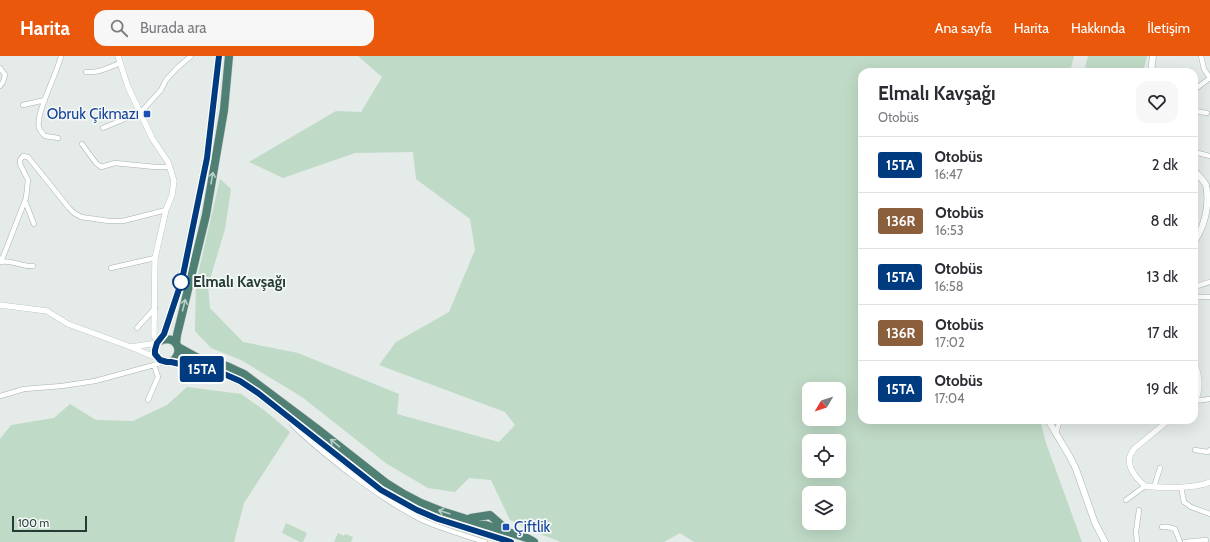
<!DOCTYPE html>
<html lang="tr">
<head>
<meta charset="utf-8">
<style>
	:root { --surface:#fff; --page:#f7f7f7; --text:#2b2b33; --muted:#7c7c81; --line:#e1e1e2; --accent:#ea580c }
	body { margin:0; font-family:Cabin,sans-serif; background:var(--page); color:var(--text); height:100vh; display:flex; flex-direction:column; font-size:15px; white-space:nowrap }
	* { box-sizing:border-box; margin:0 }
	p { font-size:13px; color:var(--muted) }
	.icon { flex:none; width:22px; height:22px; fill:none; stroke:currentColor; stroke-width:2; stroke-linecap:round; stroke-linejoin:round }
	.map { position:relative; flex:1; overflow:hidden }
	.sheet { position:absolute; left:858px; top:12px; width:340px; height:356px; display:flex; flex-direction:column; background:var(--surface); border-radius:12px; box-shadow:0 4px 16px #0002 }
	.sheet>* { flex:none }
	.badge { padding:0 8px; border-radius:3px; font-size:14px; line-height:26px }
	.needle { width:26px; rotate:231deg }
	.controls { position:absolute; left:802px; top:326px; display:grid; gap:8px }
	.controls a { display:grid; place-items:center; width:44px; height:44px; border-radius:8px; background:var(--surface); box-shadow:0 4px 16px #0002; font-size:20px }
	.scale { position:absolute; left:12px; bottom:10px; width:75px; box-sizing:border-box; padding-left:4px; border:2px solid #253b35; border-top:0; font-size:11px; line-height:14px; white-space:nowrap; color:#253b35; -webkit-text-stroke:3px #f4f8f6; paint-order:stroke }
	.map>.badge { position:absolute; translate:-50% -50%; box-shadow:0 0 0 2px #fff }
	.round { display:grid; place-items:center; flex:none; width:42px; height:42px; border-radius:12px; background:var(--page) }
	.head { display:flex; align-items:center; justify-content:space-between; height:68px; padding:0 20px }
	h1 { font-size:19px; font-weight:700; line-height:30px }
	ul { padding:0; list-style:none }
	li { display:flex; align-items:center; gap:12px; height:56px; padding:0 20px; border-top:1px solid var(--line) }
	li div { flex:1 }
	li b { display:block; font-size:15px }
	li em { font-style:normal }
	li .badge { min-width:44px; font-weight:700; text-align:center }
	header { display:flex; align-items:center; gap:24px; box-sizing:border-box; height:56px; padding:0 20px; background:var(--accent); color:#fff }
	header strong { font-size:19px }
	nav { display:flex; gap:22px; margin-inline-start:auto; font-size:14px }
	.search { width:280px; height:36px; background:var(--page); display:flex; align-items:center; gap:10px; box-sizing:border-box; padding:0 14px; border-radius:12px; color:var(--muted); font-size:15px }
	.map>svg:first-child { display:block }
</style>
</head>
<body>
<header>
<strong>Harita</strong>
<div class="search"><svg class="icon" aria-label="search" viewBox="0 0 24 24"><circle cx="10" cy="10" r="6"/><path d="M15 15l6 6"/></svg>Burada ara</div>
<nav><a>Ana sayfa</a><a>Harita</a><a>Hakkında</a><a>İletişim</a></nav>
</header>
<div class="map">
<svg width="1210" height="486" viewBox="0 0 1210 486">
	<rect width="100%" height="100%" fill="#e4ebe8"/>
	<path fill="#bfdac6" fill-rule="evenodd" d="M358,0H1074L1070,16H862V364H1040L1046,387L1082,486H694L680,477L664,486H561L535,476L510,464L491,424L469,422L455,436L428,432L387,408L302,341L241,304L211,292L195,275L196,227L220,123L231,133L225,173L208,230L210,252L243,286L298,297L399,338L397,358L499,386L515,369L505,356L379,309L396,286L449,256L475,194L470,163L416,123L413,96L355,97L283,122L249,106L336,55L361,56L382,21ZM809,333H839V363H809ZM809,385H839V415H809ZM809,437H839V467H809Z
		M1088,0H1147L1143,16H1084Z
		M187,331L241,338L264,354L290,376L244,447L234,486H0V383L11,369L54,362L70,348L96,364L133,365L167,349Z
		M286,467L307,477L303,486H300L282,477Z
		M338,477L344,480L345,478L353,481L351,486H334Z"/>
	<g fill="none" stroke-linecap="round" stroke-linejoin="round">
		<defs>
			<path id="minor" d="M1201,0L1204,13L1210,22
				M0,12L5,19L3,26L0,30
				M86,16C98,17 108,12 120,7
				M1185,16V15
				M1194,34L1210,22
				M23,49L45,44
				M1194,55L1207,57
				M103,72L141,56L161,34L166,24L177,12L191,0
				M58,82L45,80C43,78 40,75 39,72C35,58 57,18 61,0
				M82,88L96,107L101,111L115,107L155,111H169
				M1194,96L1210,100
				M25,145L34,168
				M0,204L3,201L26,142L28,124L20,108V104L23,100L28,101L69,152L74,157L81,161L109,165H123L166,154
				M0,206C11,203 21,211 33,210
				M111,212L155,202
				M1194,231L1210,226
				M1194,241H1210
				M137,272L155,252
				M0,340L24,333L62,330L95,325L154,309L163,306
				M148,344L158,321L154,309
				M1195,345L1210,343
				M292,368C308,385 327,399 345,414C370,432 394,450 422,464C442,473 464,479 485,486
				M1056,377L1060,364
				M1195,394L1208,396L1210,394
				M1154,431L1160,412
				M1181,431L1184,446L1191,451L1210,458
				M1126,444L1145,430
				M1162,471H1168L1175,473L1180,486
				M1137,486L1136,476L1139,454
				M1185,486L1206,484"/>
			<path id="tertiary" d="M118,0L128,31L152,82L168,106L174,125L172,139L166,154L155,202L154,274V280L158,286
				M0,249L47,255L68,268L131,291L157,302
				M131,291L157,287
				M1194,308C1200,317 1201,337 1194,346
				M1169,364L1135,392C1122,406 1134,420 1145,430C1161,432 1195,433 1210,426"/>
			<path id="secondary" d="M1151,16L1153,0
				M1194,114C1198,119 1203,124 1206,129C1210,148 1205,170 1194,186
				M1048,364L1070,401L1076,413L1095,467L1105,486"/>
			<path id="trunk" d="M219,0L207,102L182,224L164,278L157,287L155,294V298L160,304L167,306H171L225,318L240,325L258,337L381,434L417,454L438,463L511,486
				M160,285C176,277 186,297 171,306
				M176,287L177,279L206,159L224,54L229,0
				M178,291L198,302L227,310L244,318L316,372L386,427L402,437L421,447L441,455L527,482L534,486
				M471,462L490,459L507,474"/>
		</defs>
		<use href="#minor" stroke="#a7b3af" stroke-width="5.5"/>
		<use href="#tertiary" stroke="#a7b3af" stroke-width="6"/>
		<use href="#secondary" stroke="#a3b6af" stroke-width="7"/>
		<use href="#trunk" stroke="#c2c8c6" stroke-width="9"/>
		<use href="#minor" stroke="#fff" stroke-width="4.5"/>
		<use href="#tertiary" stroke="#fff" stroke-width="5.5"/>
		<use href="#secondary" stroke="#fff" stroke-width="6"/>
		<use href="#trunk" stroke="#508074" stroke-width="8"/>
	</g>
	<defs><path id="oneway-shaft" d="M-6 0H5M1.5-3L5.5 0L1.5 3" fill="none" stroke-width="1.6" stroke-linecap="round" stroke-linejoin="round"/></defs>
	<g stroke="#bbcec8">
		<use href="#oneway-shaft" transform="translate(212 122) rotate(-80)"/>
		<use href="#oneway-shaft" transform="translate(184 249) rotate(-76)"/>
		<use href="#oneway-shaft" transform="translate(335 387) rotate(-141)"/>
		<use href="#oneway-shaft" transform="translate(444 456) rotate(-162)"/>
	</g>
	<g fill="none" stroke-linecap="round" stroke-linejoin="round">
		<defs>
			<path id="line" d="M219,0L207,102L182,224L164,278L157,287L155,294V298L160,304L167,306H171L224,318L240,325L258,337L381,434L417,454L438,463L511,486"/>
		</defs>
		<use href="#line" stroke="#fff" stroke-width="9"/>
		<use href="#line" stroke="#003b80" stroke-width="6"/>
	</g>
	<g fill="#1a4fb4" stroke="#f4f8f6" stroke-width="1.5">
		<rect x="143" y="54" width="8" height="8" rx="2"/>
		<rect x="502" y="467" width="8" height="8" rx="2"/>
	</g>
	<circle fill="#fff" stroke="#003b80" stroke-width="2" cx="181" cy="226" r="8"/>
	<g text-anchor="middle" dominant-baseline="central" stroke-width="3.5" stroke-linejoin="round" paint-order="stroke">
		<g font-size="15" fill="#164399" stroke="#f4f8f6" text-anchor="end">
			<text x="139" y="58">Obruk Çikmazı</text>
			<text x="514" y="471" text-anchor="start">Çi̇ftli̇k</text>
		</g>
		<g font-size="15" font-weight="bold" fill="#253b35" stroke="#f4f8f6" text-anchor="start">
			<text x="193" y="226">Elmalı Kavşağı</text>
		</g>
	</g>
</svg>
<div class="controls">
<a><svg class="needle" viewBox="-14 -14 28 28"><path d="M0-13l5 13h-10z" fill="#e53935"/><path d="M0 13l5-13h-10z" fill="#7c7c81"/></svg></a>
<a><svg class="icon" aria-label="locate" viewBox="0 0 24 24"><circle cx="12" cy="12" r="6"/><path d="M12 2v4M12 18v4M2 12h4M18 12h4"/></svg></a>
<a><svg class="icon" aria-label="layers" viewBox="0 0 24 24"><path d="M12 4l9 5-9 5-9-5zM3 14l9 5 9-5"/></svg></a>
</div>
<div class="scale">100 m</div>
<b class="badge" style="left:202px;top:313px;background:#003b80;color:#fff">15TA</b>
<section class="sheet">
<div class="head"><div><h1>Elmalı Kavşağı</h1><p>Otobüs</p></div><a class="round"><svg class="icon" aria-label="heart" viewBox="0 0 24 24"><path d="M12 20l-8-8c-3-5 5-10 8-4 3-6 11-1 8 4z"/></svg></a></div>
<ul>
<li><span class="badge" style="background:#003b80;color:#fff">15TA</span><div><b>Otobüs</b><p>16:47</p></div><em>2 dk</em></li>
<li><span class="badge" style="background:#8b5e3c;color:#fff">136R</span><div><b>Otobüs</b><p>16:53</p></div><em>8 dk</em></li>
<li><span class="badge" style="background:#003b80;color:#fff">15TA</span><div><b>Otobüs</b><p>16:58</p></div><em>13 dk</em></li>
<li><span class="badge" style="background:#8b5e3c;color:#fff">136R</span><div><b>Otobüs</b><p>17:02</p></div><em>17 dk</em></li>
<li><span class="badge" style="background:#003b80;color:#fff">15TA</span><div><b>Otobüs</b><p>17:04</p></div><em>19 dk</em></li>
</ul>
</section>
</div>
</body>
</html>
